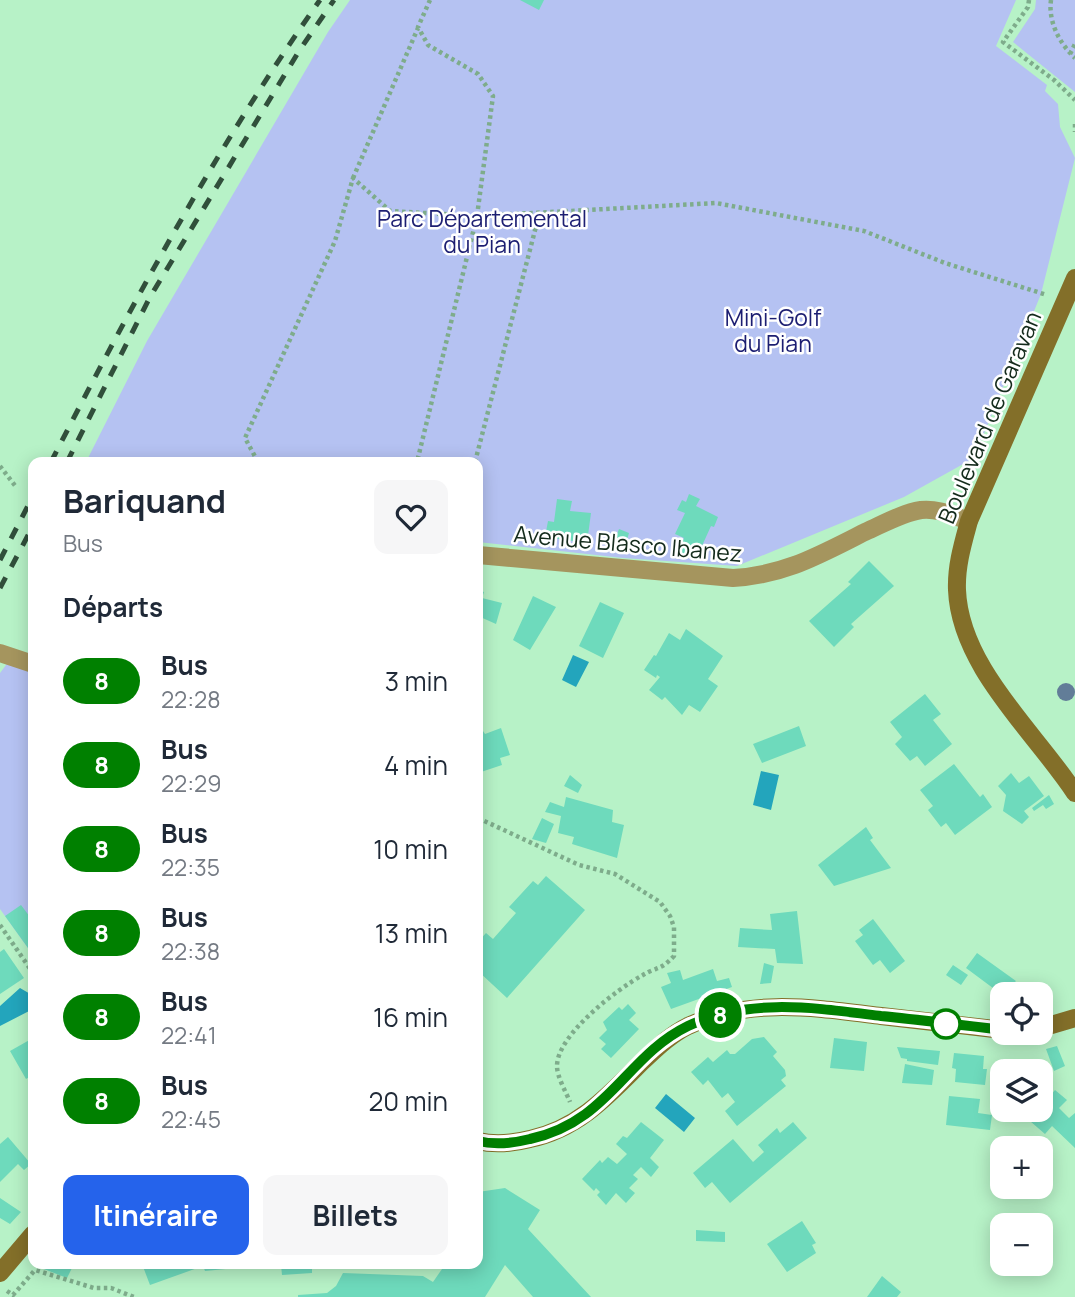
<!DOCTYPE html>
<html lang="fr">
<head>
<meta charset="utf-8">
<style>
	:root { --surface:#fff; --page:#f6f6f7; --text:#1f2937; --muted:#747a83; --accent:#2563eb }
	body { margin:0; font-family:Manrope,sans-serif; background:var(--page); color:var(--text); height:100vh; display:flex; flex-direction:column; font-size:26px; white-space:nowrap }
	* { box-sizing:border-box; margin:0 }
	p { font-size:23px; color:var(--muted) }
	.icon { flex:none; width:38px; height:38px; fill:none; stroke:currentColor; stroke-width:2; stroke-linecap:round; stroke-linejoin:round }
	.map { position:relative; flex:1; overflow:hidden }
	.details { position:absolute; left:28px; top:457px; width:455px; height:812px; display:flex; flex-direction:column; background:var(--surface); border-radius:14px; box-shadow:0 4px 18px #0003 }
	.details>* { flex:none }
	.badge { padding:0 14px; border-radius:23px; font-size:24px; line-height:46px }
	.tools { position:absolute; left:990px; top:982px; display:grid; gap:14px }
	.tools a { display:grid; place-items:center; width:63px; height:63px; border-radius:14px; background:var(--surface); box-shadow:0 4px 18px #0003; font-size:35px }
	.map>.badge { position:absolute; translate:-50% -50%; box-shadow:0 0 0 4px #fff }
	h2 { padding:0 35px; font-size:26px; line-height:63px }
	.round { display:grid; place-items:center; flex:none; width:74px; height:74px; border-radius:14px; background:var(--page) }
	.overview { display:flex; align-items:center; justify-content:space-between; height:119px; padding:0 35px }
	h1 { font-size:33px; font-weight:700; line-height:52px }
	.primary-button { display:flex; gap:14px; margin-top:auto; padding:14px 35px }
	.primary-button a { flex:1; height:80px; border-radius:14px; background:var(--accent); color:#fff; font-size:28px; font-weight:700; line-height:80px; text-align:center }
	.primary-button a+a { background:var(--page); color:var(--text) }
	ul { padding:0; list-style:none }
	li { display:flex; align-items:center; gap:21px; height:84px; padding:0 35px }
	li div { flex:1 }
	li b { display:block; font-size:26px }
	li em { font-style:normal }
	li .badge { min-width:77px; font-weight:700; text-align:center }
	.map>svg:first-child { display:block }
</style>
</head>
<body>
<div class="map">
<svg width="1075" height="1297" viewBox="0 0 1075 1297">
	<rect width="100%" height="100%" fill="#b7f2c7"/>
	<path fill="#b5c2f2" d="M350,0H1016L996,46L1047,85L1045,91L1058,104L1060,127L1075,158L1041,294L974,458L904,497L737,566L623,558L478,542V462H86L147,341L328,32Z
		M1036,0H1075V92L1013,42L1035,9Z
		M9,661L33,670V955L0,909V673Z"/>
	<path fill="#23a5bc" d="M573,655L589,662L576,687L562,680Z
		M761,771L779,775L771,810L753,805Z
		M20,988L32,995L33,1009L0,1026V1006Z
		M666,1094L695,1118L684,1132L655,1108Z"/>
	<path fill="#6edabc" d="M520,0H544L539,10Z
		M689,494L700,499L696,506L718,517L714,527L711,526L696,559L678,551L684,538L675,534L685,513L677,510L682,500L686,502Z
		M557,499L572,501L570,511L591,513L587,543L545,537L548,521L554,522Z
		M619,529L629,533L626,543L615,540Z
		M869,561L894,586L851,624L854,627L834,647L809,621L851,584L848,582Z
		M478,590L484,592L482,598L502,603L496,624L478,616Z
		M533,596L556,607L530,650L513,640Z
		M600,602L624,613L603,658L579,646Z
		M686,629L723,656L708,679L718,686L700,712L689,705L682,715L665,697L662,700L649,690L660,677L657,675L656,678L644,670L654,655L656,656L669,633L680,640Z
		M925,694L941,714L933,720L952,744L925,766L917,756L910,761L895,744L902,737L890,722Z
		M799,726L806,746L762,763L753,744Z
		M501,728L510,755L500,758L502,765L478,773V733L483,731L485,734Z
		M954,764L980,797L983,794L992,807L955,835L946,823L941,827L928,810L933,806L920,790Z
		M1011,773L1019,783L1029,776L1044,796L1024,811L1029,817L1022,824L1003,811L1006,795L998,786Z
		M570,775L582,785L578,793L564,786Z
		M1049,795L1054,804L1046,809L1043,805L1034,811L1032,808Z
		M566,797L613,810L612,822L624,825L617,858L572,844L574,837L558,833L561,816L545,812L550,802L564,807Z
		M542,818L554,824L546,843L532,839Z
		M866,827L873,838L870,840L891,868L834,886L818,865Z
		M546,876L585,910L507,998L478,971V942L486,933L493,939L516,913L509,907L533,881L538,885Z
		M21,905L33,921V955L5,916Z
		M797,911L803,964L777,963L775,949L738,947L740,928L772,930L770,914Z
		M873,919L905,961L890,973L880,960L873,965L855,941L863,935L859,930Z
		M4,949L24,978L0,994V952Z
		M977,953L1016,981L1014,983L1029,994H1001L966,968Z
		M764,963L774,966L771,983L760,984Z
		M953,965L968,975L961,985L946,975Z
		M713,969L717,981L729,978L732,987L671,1009L661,987L671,983L667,973L680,970L683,980Z
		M628,1004L636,1013L629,1020L639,1029L611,1058L601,1049L606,1044L599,1038L607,1030L603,1022L619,1007L622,1010Z
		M764,1037L777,1052L773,1056L785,1070L786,1076L781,1080L786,1086L737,1126L725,1111L735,1102L728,1093L722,1098L708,1080L703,1085L691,1072L708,1057L713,1062L727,1050L730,1054H735L752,1039Z
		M33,1038V1075L26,1079L10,1051Z
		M834,1038L867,1042L864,1071L830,1068Z
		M1057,1046L1065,1066L1054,1071L1046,1049Z
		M897,1047L940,1051L938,1065L907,1061V1059L901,1058Z
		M954,1053L984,1056L983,1069H987L985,1085L955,1082L956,1069L952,1068Z
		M1002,1059L1032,1062L1031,1071H1001Z
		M905,1064L934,1070L932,1085L902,1083Z
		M1055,1090L1067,1100L1059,1108L1069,1118L1075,1113V1148L1052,1126L1045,1134L1023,1115L1025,1110H1041V1092L1048,1098Z
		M949,1096L980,1099L978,1113L992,1115L990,1130L946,1125Z
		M641,1122L664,1140L650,1158L659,1167L651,1177L641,1167L633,1175L638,1179L629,1188L635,1193L626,1203L616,1193L606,1205L597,1195L600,1192L596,1188L594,1191L582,1179L600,1160L602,1163L608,1157L617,1164L627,1154L616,1144L623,1136L627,1138Z
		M793,1122L807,1138L730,1203L712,1182L705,1188L693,1173L733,1139L753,1162L764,1152L758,1145L777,1128L780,1133Z
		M8,1137L31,1164L24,1170L18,1164L0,1182V1144Z
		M505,1188L540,1210L528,1229L591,1297H533L505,1265L485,1297H298V1295L327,1293L336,1286L343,1273L423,1276L433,1282L442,1269L434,1264H478V1192Z
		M0,1198L21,1212L10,1224L0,1218Z
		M802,1221L816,1243L812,1245L816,1253L787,1272L767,1244Z
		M696,1230L725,1232V1242L696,1241Z
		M31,1264H74L67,1278Z
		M142,1264H235L236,1268L205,1271L203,1266L150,1285Z
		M312,1264V1273L282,1275L281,1265Z
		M882,1276L901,1292L897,1297H867Z"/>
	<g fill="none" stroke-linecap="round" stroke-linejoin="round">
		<path stroke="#7eac8b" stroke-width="4.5" stroke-dasharray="3.5 3.5" stroke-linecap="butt" d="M430,0L418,27L428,45L478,74L493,96L477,216L716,203L864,231L945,263L1047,295
			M1029,0L1028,7L1003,42L1054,80L1075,100
			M1051,0C1048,21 1059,43 1075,58
			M1070,54L1075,44
			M1075,124V132
			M353,178L418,28
			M258,462L245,438L335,241L353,178L390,211L477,216L417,462
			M475,462L540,211
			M0,466L16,487
			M478,818L579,865L615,874L660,902L670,916L674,927V956C660,971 658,966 643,975C617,989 557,1035 557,1066C557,1077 566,1092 570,1102
			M0,925L33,973
			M7,1291L13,1295L35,1270L94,1288H111L134,1297"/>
		<path stroke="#a5955e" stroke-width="18" d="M478,555L733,578C785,575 819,555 865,532C883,524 902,513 921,510C938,508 954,516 969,521
			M0,653L33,664"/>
		<path stroke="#836f29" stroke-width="18" d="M1075,278L969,521C963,543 956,566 957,590C960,667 1035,732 1075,793
			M1041,1028L1075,1018
			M478,1141C494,1145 514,1143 530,1139C578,1129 608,1096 642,1062C656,1049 670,1035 688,1026C750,997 816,1008 881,1016C922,1021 962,1025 1003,1030
			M0,1273L33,1234"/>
		<path stroke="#314f3b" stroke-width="5" stroke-dasharray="12 12" stroke-linecap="butt" d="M51,462C132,304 217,146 320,0
			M67,462L150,297L299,51L334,0
			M0,560L33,496
			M0,588L33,526"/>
	</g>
	<circle fill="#627d98" cx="1066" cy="692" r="9"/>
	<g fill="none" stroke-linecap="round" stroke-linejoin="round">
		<defs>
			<path id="line" d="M478,1141C494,1145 514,1143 530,1139C609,1122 626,1056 688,1026C750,997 816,1008 881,1016C922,1020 962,1025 1003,1030"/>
		</defs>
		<use href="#line" stroke="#fff" stroke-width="16"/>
		<use href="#line" stroke="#008000" stroke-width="10"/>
	</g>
	<circle fill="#fff" stroke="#008000" stroke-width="3.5" cx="946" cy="1024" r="14"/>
	<g text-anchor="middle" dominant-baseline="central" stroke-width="5" stroke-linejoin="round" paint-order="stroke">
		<g font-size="23" fill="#1c1e72" stroke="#fff">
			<text x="482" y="218">Parc Départemental<tspan x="482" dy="26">du Pian</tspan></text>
			<text x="773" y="317">Mini-Golf<tspan x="773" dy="26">du Pian</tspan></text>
		</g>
		<g font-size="23" fill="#142b1c" stroke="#fff">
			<text transform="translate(989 417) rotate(-67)">Boulevard de Garavan</text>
			<text transform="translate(628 543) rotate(5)">Avenue Blasco Ibanez</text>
		</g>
	</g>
</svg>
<div class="tools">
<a><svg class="icon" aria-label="locate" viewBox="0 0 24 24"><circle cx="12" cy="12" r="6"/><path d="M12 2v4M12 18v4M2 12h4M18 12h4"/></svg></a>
<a><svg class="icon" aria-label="layers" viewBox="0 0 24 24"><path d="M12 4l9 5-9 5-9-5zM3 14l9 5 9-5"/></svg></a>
<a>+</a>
<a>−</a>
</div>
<b class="badge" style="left:720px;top:1015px;background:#008000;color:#fff">8</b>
<section class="details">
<div class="overview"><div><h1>Bariquand</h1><p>Bus</p></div><a class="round"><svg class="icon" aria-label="heart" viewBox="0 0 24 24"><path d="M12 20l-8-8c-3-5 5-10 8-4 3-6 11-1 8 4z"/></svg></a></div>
<h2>Départs</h2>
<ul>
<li><span class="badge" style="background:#008000;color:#fff">8</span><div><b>Bus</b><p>22:28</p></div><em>3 min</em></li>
<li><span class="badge" style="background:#008000;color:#fff">8</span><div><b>Bus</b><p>22:29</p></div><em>4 min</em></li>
<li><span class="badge" style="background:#008000;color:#fff">8</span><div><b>Bus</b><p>22:35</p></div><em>10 min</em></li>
<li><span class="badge" style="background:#008000;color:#fff">8</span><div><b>Bus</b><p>22:38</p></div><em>13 min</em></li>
<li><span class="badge" style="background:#008000;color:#fff">8</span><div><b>Bus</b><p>22:41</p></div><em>16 min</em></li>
<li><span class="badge" style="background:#008000;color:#fff">8</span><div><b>Bus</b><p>22:45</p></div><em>20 min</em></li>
</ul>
<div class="primary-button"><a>Itinéraire</a><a>Billets</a></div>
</section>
</div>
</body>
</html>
